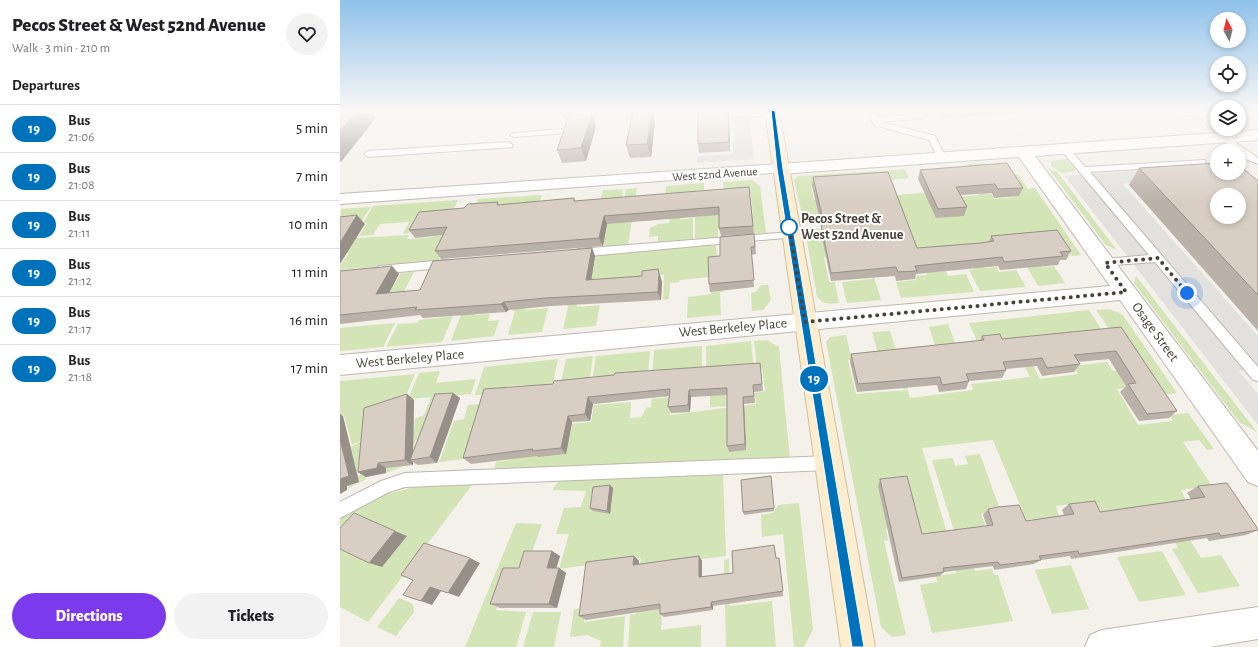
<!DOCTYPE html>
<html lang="en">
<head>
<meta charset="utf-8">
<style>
	:root { --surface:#fff; --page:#f2f2f2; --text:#202124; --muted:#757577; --line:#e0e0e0; --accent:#7c3aed }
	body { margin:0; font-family:"Alegreya Sans",sans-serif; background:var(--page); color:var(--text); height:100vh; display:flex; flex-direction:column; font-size:15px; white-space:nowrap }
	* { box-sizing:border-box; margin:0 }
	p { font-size:13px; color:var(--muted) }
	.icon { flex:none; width:22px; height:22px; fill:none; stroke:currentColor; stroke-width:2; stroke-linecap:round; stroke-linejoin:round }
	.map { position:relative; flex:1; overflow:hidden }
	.drawer { display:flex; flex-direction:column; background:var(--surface); width:340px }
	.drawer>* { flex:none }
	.badge { padding:0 8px; border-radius:13px; font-size:14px; line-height:26px }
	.needle { width:26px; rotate:353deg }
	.tools { position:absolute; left:870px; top:12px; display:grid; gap:8px }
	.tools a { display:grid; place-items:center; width:36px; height:36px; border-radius:50%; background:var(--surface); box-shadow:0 2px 6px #0003; font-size:20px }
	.you { position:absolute; width:20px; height:20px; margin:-10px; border:3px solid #fff; border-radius:50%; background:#1a73e8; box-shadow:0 0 0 6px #1a73e833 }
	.map>.badge { position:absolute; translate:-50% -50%; box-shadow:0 0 0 2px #fff }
	h2 { padding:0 12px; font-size:15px; line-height:36px }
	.round { display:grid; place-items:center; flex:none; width:42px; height:42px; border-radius:21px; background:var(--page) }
	.overview { display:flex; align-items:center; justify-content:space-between; height:68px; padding:0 12px }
	h1 { font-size:19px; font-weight:800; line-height:30px }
	.button { display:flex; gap:8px; margin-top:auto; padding:8px 12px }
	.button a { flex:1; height:46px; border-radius:24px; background:var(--accent); color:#fff; font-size:16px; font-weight:800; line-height:46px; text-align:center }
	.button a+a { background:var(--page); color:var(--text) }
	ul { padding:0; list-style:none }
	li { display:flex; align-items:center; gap:12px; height:48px; padding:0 12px; border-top:1px solid var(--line) }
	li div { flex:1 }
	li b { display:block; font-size:15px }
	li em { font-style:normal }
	li .badge { min-width:44px; font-weight:700; text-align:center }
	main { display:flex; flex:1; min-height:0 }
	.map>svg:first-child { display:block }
</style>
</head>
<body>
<main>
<section class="drawer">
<div class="overview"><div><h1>Pecos Street &amp; West 52nd Avenue</h1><p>Walk · 3 min · 210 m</p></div><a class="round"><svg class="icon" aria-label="heart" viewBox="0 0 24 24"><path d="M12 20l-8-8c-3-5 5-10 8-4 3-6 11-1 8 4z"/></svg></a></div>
<h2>Departures</h2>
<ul>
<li><span class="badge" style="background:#0072bc;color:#fff">19</span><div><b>Bus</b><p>21:06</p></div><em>5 min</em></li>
<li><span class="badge" style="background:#0072bc;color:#fff">19</span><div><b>Bus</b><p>21:08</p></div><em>7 min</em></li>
<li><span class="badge" style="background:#0072bc;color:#fff">19</span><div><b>Bus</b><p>21:11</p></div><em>10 min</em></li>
<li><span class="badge" style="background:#0072bc;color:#fff">19</span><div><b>Bus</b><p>21:12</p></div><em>11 min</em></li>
<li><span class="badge" style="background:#0072bc;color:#fff">19</span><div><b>Bus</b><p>21:17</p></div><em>16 min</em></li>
<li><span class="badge" style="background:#0072bc;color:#fff">19</span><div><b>Bus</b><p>21:18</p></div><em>17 min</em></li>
</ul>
<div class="button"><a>Directions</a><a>Tickets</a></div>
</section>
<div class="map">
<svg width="918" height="647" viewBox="0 0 918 647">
	<rect width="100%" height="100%" fill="#f4f0ea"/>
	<path fill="#d3e5b6" d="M727,159L736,171L722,173L711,166V161Z
		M643,163L649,172L644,187L648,194L651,193L654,199L673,197L667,175L678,174L688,189L695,188L741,255L732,256L721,240L532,252L502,213L477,215V219H463L454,180L458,176L536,171L539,179L471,186L474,200H476L477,206H474L499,205L551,195L541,171L565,169L569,178L551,180L557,195L590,192L618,197L639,195L635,188L640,186L628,164Z
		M708,168L717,172L777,250L766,245Z
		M412,180L420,186L426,233L405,235L403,222L413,216L411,194L393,195L384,189L383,182Z
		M364,183V199L340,201V219L353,218V239L318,242V236L309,237L310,228L319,224L329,223L331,198H325L326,186Z
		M297,188L288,245L264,248V242L255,243L260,221L283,205L286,189Z
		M283,189L281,205L259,206L263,190Z
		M202,195L196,210L132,211L138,199Z
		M118,200L110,217L85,219L78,231L63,234L69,222L40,224L33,235L19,236L27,223H23L33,206Z
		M370,204L399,232V235L392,236V229L378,230V237L355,239V217H362V211Z
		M31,207L19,224L0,225L1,209Z
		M479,228L480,232L500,231L506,255L484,257L489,282H495L499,303C489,304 484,305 477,297L465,230Z
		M117,229L104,257H100L98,261L0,270V266L9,253H0V239L69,235L67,239L93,237L97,231Z
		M376,245C377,261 382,275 383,292H380L381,315L347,318L348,297L371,294L370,277L340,280L339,282L330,283L329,299L323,300L324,275L303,277L288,285L236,278L239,256Z
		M676,248L700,263L702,267L714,266L725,283L698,286Z
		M625,251H635L644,268L657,267L659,272L676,270L686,287L640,291L629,270L634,269Z
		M580,256H587L594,272L606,271L608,276L626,274L634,292L561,298L556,282L576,280L575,276L587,275Z
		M529,260L541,300L507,303L502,282L532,279L527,261Z
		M74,272L63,293L21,297L43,283L56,282L61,273Z
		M796,276L917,432L899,422L794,283Z
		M193,283L185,310L208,308L202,332L168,335L175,311H172L180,284Z
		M421,285H428L431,300L423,310L412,311L411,293L416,292Z
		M144,289L135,315L150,314L148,321L159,320L154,336L111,341L121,314Z
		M232,290H240L237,307L260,305L256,326L223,329Z
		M769,309L782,314L837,393L816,396L756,310Z
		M749,310L763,332L638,343L629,323Z
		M113,316L102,342L46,347L58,324L77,323L79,320Z
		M55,323L43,347L0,351V328Z
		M608,324L617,348L597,351L589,327Z
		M550,331L568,389H563L553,357H539L532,332Z
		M506,335L512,360H508L516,394L568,390L570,398L633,390L631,384L690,377L675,347L683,346L700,379L738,374L734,366L767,362L773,371L794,369L806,386L777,389L798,425L833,421L830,415L848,413L874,449L867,450L859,440L843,442L872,486L841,490L846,500L754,513L749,502L716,506L719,516L686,520L653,440L582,448L607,533L578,537L574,524L546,529L548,540L544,541L566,635L552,637L541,627L486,342L490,337Z
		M427,340L439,347L450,459L154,470L156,462L169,460L178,423L209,426L251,422L254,405L291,402L290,418L302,417L306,408L311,407L312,399L331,397L330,415L416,404L415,393L425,391L422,369H417L414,341Z
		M411,341L414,370L384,373L387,406L370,407V368H366V346Z
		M362,346V369L332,396L313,398L315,374H312L314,350Z
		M310,351L308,374L277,379L274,402L253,404L257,381H252L256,356Z
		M253,356L249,384L220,387L226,359Z
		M218,359L207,412L184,393L186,385L167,386L165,395H135L144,367Z
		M100,371L96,383L136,379L131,394L99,397L98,400L89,401L91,397L68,399L79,373Z
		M75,374L65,398L27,438L12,445L4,415L0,416V381Z
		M154,397L131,458L99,462L114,421L124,419L128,405L139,404L140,399Z
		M101,401L93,422L113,420L107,437L76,440L67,465L46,473L48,449L19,461L18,476L27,473L26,479L9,488C7,478 0,461 0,452L29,438L43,441L74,430L75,419L84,415L89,402Z
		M640,454L659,507L649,508L651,512L641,514L646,527L614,531L592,460L613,458L615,466L628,464L625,456Z
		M383,475L386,556L300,567L301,558L219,569L229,534H216L224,508L241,507L246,491L212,490L219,481Z
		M83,485H132L28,622L0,607V518L43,495Z
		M459,503L473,629L464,647H454L443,534L422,537L421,515L433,513L438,505Z
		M830,507L861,558L881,555L900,586L858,593L832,549L838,548L815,509Z
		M176,523L202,524L186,569L171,570L156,610L186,612L176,647H125Z
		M624,534L635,571L652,569L654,575H658L673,621L592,633L580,585L597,582L596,576L616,573L606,537Z
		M822,551L846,595L799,602L777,557Z
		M389,559L390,606L432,601L436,647H386L384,560Z
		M731,565L749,609L712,614L695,570Z
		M325,566L321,630L361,625V647H288L290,615L296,614L299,569Z
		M59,598L73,604L74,612L56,636L37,627Z
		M246,608L244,622L285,616L283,647H260L261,641L247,635L230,637L234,609Z
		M193,612H221L214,647H183Z"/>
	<path fill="#e3e1de" d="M366,111H409L414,159L357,163V156L393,154L392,141L395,140L394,123L366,125Z
		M875,165L877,173L886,175L783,184L918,336V368L899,371L918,394V425L725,176Z"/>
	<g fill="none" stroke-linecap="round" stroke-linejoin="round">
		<defs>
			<path id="service" d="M436,111V115H433L386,117L382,115L386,113Z
				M528,111H536L539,117L586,114L587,116L583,118L542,122L595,136L606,158L605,160H599L589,140L534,125Z
				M831,111H877V114L866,115L877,124V129H880L874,130L857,115L838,116Z
				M223,129H226V133L174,137L170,135L174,133Z
				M885,135L918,158V164L906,159L899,153V151H896L882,140V136Z
				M169,142L173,145L172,147L28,157L24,154L28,151Z
				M725,146L728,147L745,167L865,160L866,162L862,165L750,172L918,367V381L913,380L815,262L761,266L760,263L765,259L809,255L722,151V147Z
				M451,232L456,235L455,237L238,257L233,253L238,249Z
				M106,260L110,261L111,264L110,267L39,274L34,270L39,266Z
				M488,456L493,458L495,463L493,468L488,470L65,487L49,492L0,518V502L41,481L65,473Z"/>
			<path id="minor" d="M918,130V140L695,156L918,451V486L908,482L780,300L0,375V355L770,286L679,157L440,174L434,172L432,169L434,166L440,164Z
				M918,607V639L869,647H745L750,635L762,630Z"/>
			<path id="tertiary" d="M440,164L446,166L448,169L446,172L0,204V194Z"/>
			<path id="secondary" d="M425,111H439L535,647H501Z"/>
		</defs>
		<use href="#service" stroke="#bfb7ad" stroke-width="2"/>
		<use href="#minor" stroke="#bfb7ad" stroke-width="2"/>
		<use href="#tertiary" stroke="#bfb7ad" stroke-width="2"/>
		<use href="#secondary" stroke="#d0c09d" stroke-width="2"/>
		<use href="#service" fill="#fff" fill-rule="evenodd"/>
		<use href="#minor" fill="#fff" fill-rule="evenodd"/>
		<use href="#tertiary" fill="#fff" fill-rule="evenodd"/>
		<use href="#secondary" fill="#fbedcd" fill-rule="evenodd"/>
	</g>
	<path fill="#bab1a8" d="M313,111L315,123L311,157L290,158L286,145Z
		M598,111H707L602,118Z
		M388,112L390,151L359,153L358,144Z
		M252,114L256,127L246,161L222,163L217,150Z
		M799,168L918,181V331L789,185Z
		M580,170L683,188L679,196L654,198L652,193L620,195L627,207L624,216L596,218L578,179Z
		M473,177L577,248L641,243L649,242L651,236L731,251L726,260H720L718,265L660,270L658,266L576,274L575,279L556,281L555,276L491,281L481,233V225L472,186Z
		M409,187L414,234L381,236L379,228V215L267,224L263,246L101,259L95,251L103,235L75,238L69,230L160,205L234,198L235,201Z
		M414,234L416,254L411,255L414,287L370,292L369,284L380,256Z
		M252,248L255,256L251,280L302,276L318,269L322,282L321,300L211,306L169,310L166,312L83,318L80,315L0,324V271L52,266L59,274L49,293L80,290Z
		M781,327L837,411L829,418L799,421L780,392L786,386L769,359L738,362L740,364L734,372L702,376L697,366L666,369V370L662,378L629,381L626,389L599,392L597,385L517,392L510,362L511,354L640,341L642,336L662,339Z
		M420,363L423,391L414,392L415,403L404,404L406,450L389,452L387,446V395L351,397L350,412L331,413L328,407L329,396L253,404L250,421L232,422L226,454L198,457L197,456L131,464L123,458L213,384Z
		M113,393L120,398L97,463L78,465L73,462V465L46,468V473L26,477L18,472L67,394L74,400L73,451Z
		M431,476L434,511L404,515L403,512Z
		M540,479L582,534L647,526L643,515L648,509L686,521L724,515L722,510L729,504L760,512L851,499L847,493L858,486L918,530L906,535L869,541L867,538L731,559L730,556L701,560L694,564L654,570L653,566L604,572L600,576L559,582L538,486Z
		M270,485L273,488L270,514L253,511L250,508Z
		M212,551L220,556L216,568H219L226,573L217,608H160L150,604Z
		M294,556L299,561V564L359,556L362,561V577L393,573L436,558H439L443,596L373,606V610L324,617L320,614V609L246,620L239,616Z"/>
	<path fill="#979088" d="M11,111H32L36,118L1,162L0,160V131Z
		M313,111L315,123L311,157L307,144Z
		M380,111H389L390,151L389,142Z
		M252,114L256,127L246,161L241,148Z
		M17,215L25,224L0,264V243Z
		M264,216L267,224L263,246L259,238Z
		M252,248L255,256L250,288L246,280Z
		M52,266L59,274L44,302L36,294Z
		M318,269L322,282L321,300L318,292Z
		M164,302L169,310L166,312L161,304Z
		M349,390L351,397L350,412L348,405Z
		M113,393L120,398L97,463L90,457Z
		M67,394L74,400L73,459L70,460L73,462V465L65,460Z
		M248,397L253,404L250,421L245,414Z
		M403,397L404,404L406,450L405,444Z
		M0,414L3,416L19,482L7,486V490L0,494Z
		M228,416L232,422L226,454L221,448Z
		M38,463L46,468V473L26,477L18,472Z
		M270,485L273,488L270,514L267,511Z
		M55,531L67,536L42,567L29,563Z
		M212,551L220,556L215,573L207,568Z
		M294,556L299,561L298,570L293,565Z
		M359,556L362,561V582L359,577Z
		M130,558L140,563L119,597L108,593Z
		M219,568L226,573L217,608L209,604Z
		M90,587L101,591L92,605L81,601Z
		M371,602L373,606V610L371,607Z"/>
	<path fill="#d8cec3" stroke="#979088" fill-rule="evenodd" d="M0,111H17L0,131Z
		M312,111L307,144L286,145L293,112Z
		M358,111H388L389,142L358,144Z
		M252,114L241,148L217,150L229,115Z
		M667,163L683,188L658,189L655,184L616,187L627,207L598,209L580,170Z
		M877,163V173H899V165L918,181V295L799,168ZM877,195H899V217H877Z
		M548,172L577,248L641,243L654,241L651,236L717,230L731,251L720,252L723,256L664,262L662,257L575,266L577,271L558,272L556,267L491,273L481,225L484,224L473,177Z
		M409,187L413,226L379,228V207L264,216L259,238L95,251L107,227L69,230L79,212L124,208L128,204L158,202L157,205L234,198V201Z
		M17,215L0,243V217Z
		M414,234L415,247H411L414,280L369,284L368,257L380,256V237Z
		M252,248L246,280L302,276V271L318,269L319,274L318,292L206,298L164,302L161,304L75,310L77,307L0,315V271L52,266L36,294L80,290L93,261Z
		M781,327L837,411L807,414L788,384L796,383L776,351L734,355L740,364L707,368L702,358L663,362L666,370L626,374L629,381L602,385L600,377L518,384L511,354L644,340L642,336L660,334L662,339Z
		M420,363L422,384L413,385L414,396L403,397L405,444L387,446V388H385L349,390L348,405L328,407L330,389L248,397L245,414L228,416L221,448L192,451L193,449L123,458L144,389L213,384L214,381L274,375L275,373Z
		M113,393L90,457L70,460L95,394Z
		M67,394L65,460L38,463L37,468L18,472L24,408Z
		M0,439L9,476L0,479Z
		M431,476L434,508L403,512L401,480Z
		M567,476L582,534L653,525L648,509L658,507L679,505L686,521L734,514L729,504L755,501L760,512L865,497L858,486L887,483L918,529V530L881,536L879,533L739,554L738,551L699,556L701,560L660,565L658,562L603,568L604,572L562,578L540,479Z
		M270,485L267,511L250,508L253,487Z
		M14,513L55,531L29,563L0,549V528Z
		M84,543L130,558L108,593L90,587L81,601L63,595L73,580L61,575Z
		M434,545L436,558H439L443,591L371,602V607L320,614V604L239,616L246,562L294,556L293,565L359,556V577L393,573L392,551Z
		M184,551H212L207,568H219L209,604H150L163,568H179Z"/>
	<linearGradient id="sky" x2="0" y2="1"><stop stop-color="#8fc1ea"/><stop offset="0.55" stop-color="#faf8f6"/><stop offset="1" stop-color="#faf8f6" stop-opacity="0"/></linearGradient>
	<rect width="918" height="202" fill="url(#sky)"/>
	<path fill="#0072bc" stroke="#fff" d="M431,110L435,111L443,169L524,647H512L437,169Z"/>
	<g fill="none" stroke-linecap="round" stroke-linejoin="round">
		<path stroke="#474139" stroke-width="4" stroke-dasharray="0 7.2" d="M449,227V225L465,322L786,292L765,263L818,258L847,293"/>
	</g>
	<circle fill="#fff" stroke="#0072bc" stroke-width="2" cx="449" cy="227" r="8"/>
	<g text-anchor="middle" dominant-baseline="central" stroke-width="4" stroke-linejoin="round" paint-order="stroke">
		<g font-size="12" fill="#474139" stroke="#fff">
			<text transform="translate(375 174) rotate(-4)">West 52nd Avenue</text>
		</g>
		<g font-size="14" font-weight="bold" fill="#474139" stroke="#fff" text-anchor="start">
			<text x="461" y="219">Pecos Street &amp;<tspan x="461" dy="16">West 52nd Avenue</tspan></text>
		</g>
		<g font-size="14" fill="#474139" stroke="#fff">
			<text transform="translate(393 328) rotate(-5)">West Berkeley Place</text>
			<text transform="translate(815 332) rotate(54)">Osage Street</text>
			<text transform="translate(70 359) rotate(-5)">West Berkeley Place</text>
		</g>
	</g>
</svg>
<div class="tools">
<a><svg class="needle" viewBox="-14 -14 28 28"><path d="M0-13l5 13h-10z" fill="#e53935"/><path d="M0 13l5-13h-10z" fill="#757577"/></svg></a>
<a><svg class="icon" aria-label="locate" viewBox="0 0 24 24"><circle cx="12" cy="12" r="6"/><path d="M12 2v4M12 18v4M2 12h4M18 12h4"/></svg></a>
<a><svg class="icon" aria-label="layers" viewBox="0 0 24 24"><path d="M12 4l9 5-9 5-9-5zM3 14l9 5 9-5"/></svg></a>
<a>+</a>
<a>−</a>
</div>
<div class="you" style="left:847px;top:293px"></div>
<b class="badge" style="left:474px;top:379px;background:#0072bc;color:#fff">19</b>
</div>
</main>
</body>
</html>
